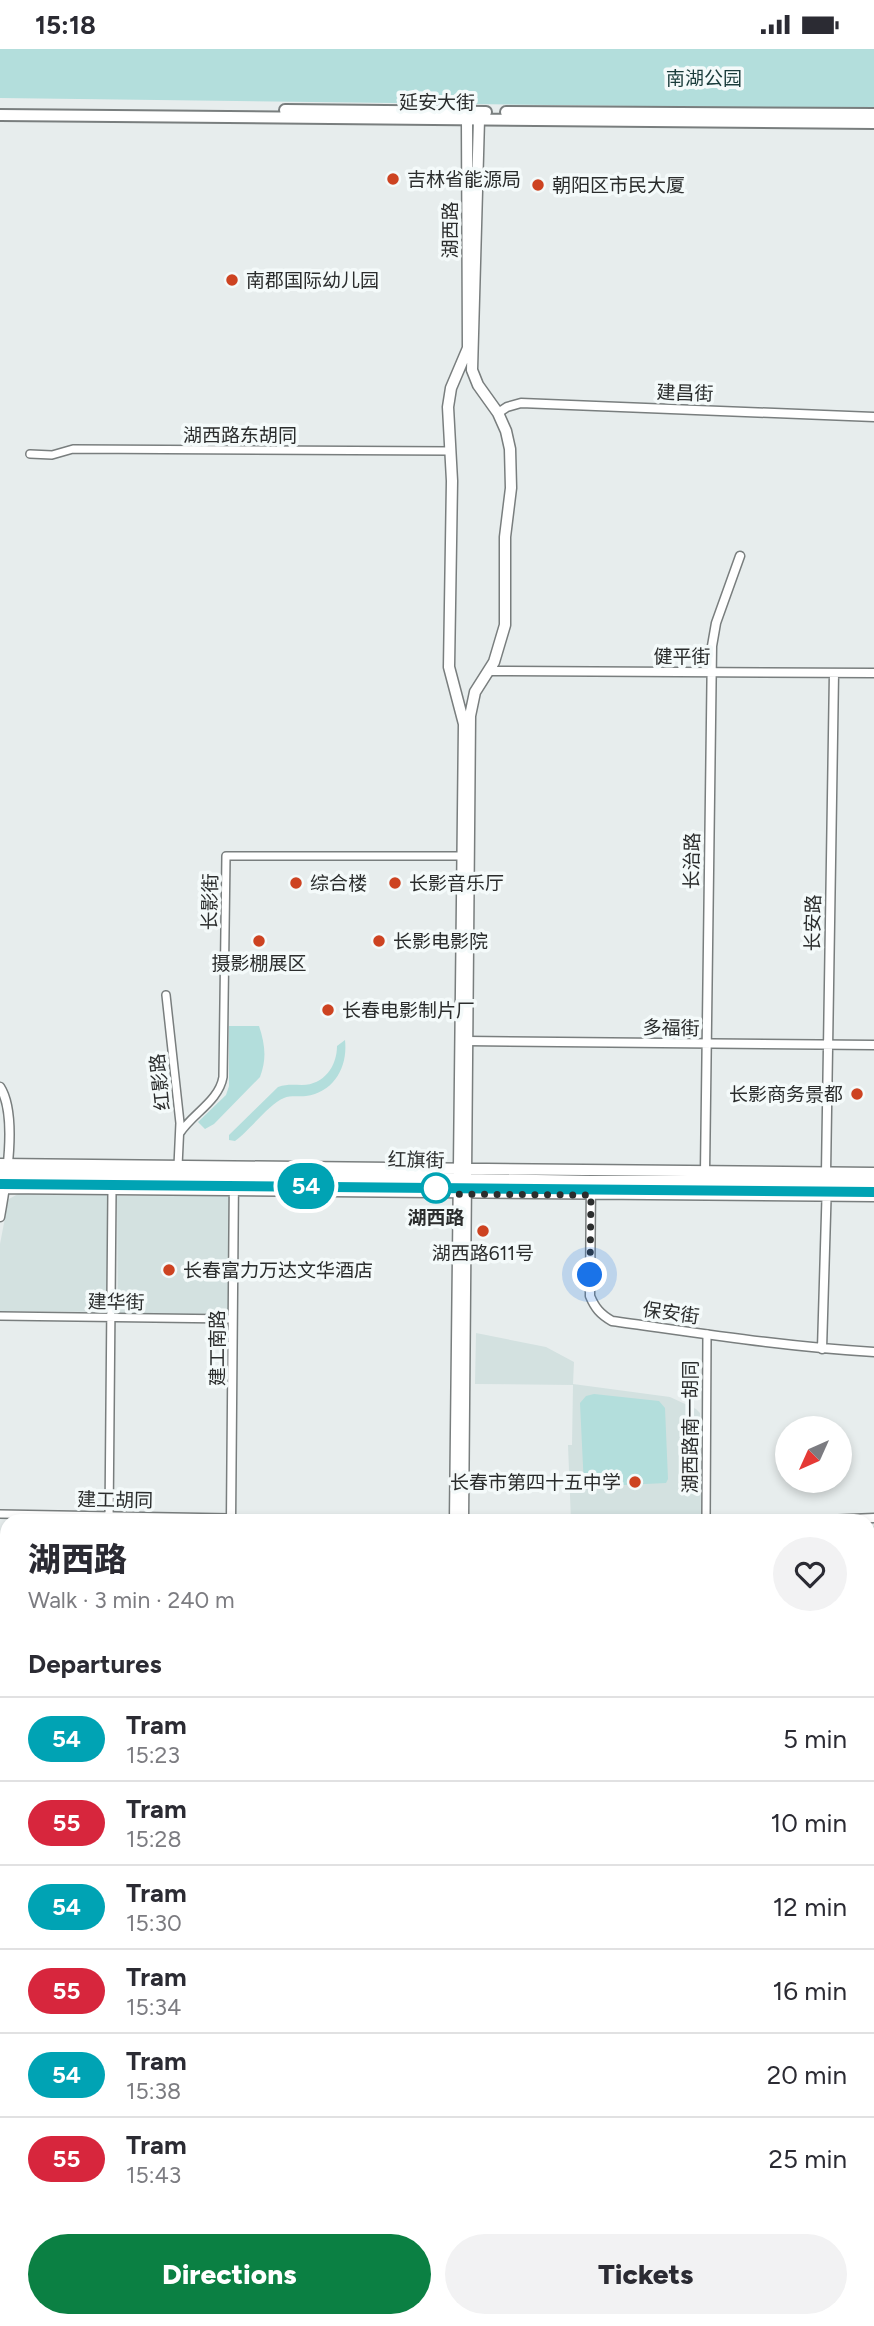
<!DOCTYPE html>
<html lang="en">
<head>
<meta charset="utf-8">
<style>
	:root { --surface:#fff; --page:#f2f2f3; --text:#2b2b33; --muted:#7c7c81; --line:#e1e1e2; --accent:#0b8043 }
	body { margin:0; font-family:Figtree,"Noto Sans SC",sans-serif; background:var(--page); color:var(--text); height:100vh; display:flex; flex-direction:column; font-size:26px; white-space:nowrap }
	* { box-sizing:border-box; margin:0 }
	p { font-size:23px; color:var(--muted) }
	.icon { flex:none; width:38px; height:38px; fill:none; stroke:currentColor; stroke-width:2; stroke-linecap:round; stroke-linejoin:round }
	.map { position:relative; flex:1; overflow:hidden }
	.panel { position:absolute; left:0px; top:1465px; width:875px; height:814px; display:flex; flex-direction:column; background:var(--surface); border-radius:21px 21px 0 0; box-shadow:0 4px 10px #0003 }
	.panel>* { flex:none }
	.badge { padding:0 14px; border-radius:23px; font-size:24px; line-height:46px }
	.needle { width:46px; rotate:225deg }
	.buttons { position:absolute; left:775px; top:1367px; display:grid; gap:14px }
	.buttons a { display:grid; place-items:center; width:77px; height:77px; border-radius:50%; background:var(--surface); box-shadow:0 4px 10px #0003; font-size:35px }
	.you { position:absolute; width:35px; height:35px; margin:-18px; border:5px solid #fff; border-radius:50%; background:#1a73e8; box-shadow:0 0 0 10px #1a73e833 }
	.map>.badge { position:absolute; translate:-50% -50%; box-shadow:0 0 0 4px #fff }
	h2 { padding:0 28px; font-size:26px; line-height:63px }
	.round { display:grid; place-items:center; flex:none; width:74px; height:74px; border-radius:37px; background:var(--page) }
	.headline { display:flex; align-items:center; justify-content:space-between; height:119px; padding:0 28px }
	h1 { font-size:33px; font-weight:800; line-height:52px }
	.button { display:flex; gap:14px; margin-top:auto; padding:14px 28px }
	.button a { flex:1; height:80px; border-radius:42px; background:var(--accent); color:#fff; font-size:28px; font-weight:800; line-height:80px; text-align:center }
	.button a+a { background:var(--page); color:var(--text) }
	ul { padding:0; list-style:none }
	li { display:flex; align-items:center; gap:21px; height:84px; padding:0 28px; border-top:2px solid var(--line) }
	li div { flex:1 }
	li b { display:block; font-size:26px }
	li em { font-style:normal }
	li .badge { min-width:77px; font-weight:700; text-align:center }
	.status { display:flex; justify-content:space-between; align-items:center; height:49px; padding:0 35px; background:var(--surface); direction:ltr }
	.status svg { height:19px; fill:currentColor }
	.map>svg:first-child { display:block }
</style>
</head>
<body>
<div class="status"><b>15:18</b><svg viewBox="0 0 49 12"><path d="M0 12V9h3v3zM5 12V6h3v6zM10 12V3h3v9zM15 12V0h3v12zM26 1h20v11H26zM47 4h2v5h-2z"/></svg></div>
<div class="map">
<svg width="874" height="2277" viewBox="0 0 874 2277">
	<rect width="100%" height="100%" fill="#e7eded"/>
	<path fill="#d3e1e0" d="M18,1145H107L108,1263L0,1262V1195L8,1153L9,1150Z
		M117,1147H230L229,1267L118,1264Z
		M476,1284L546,1298L574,1313L573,1335L670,1348L696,1360L700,1364L701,1470L571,1472L568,1396H572L573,1336L475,1335Z
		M874,1477V1608H868V1478Z"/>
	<path fill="#b3dedc" d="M0,0H874V60L0,49Z
		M229,977H259C265,995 267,1010 260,1028L214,1075L205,1080L198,1073L226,1046L229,1037Z
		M345,991C348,1018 334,1043 306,1047C299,1048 291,1046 284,1049C270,1054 249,1082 235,1092L229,1091V1086L278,1038C287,1035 293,1036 302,1036C324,1036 337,1017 337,997Z
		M594,1345L659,1352L665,1359L668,1430L666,1434L584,1438L580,1354L586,1347Z
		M874,2188V2277H817V2272H868V2189Z"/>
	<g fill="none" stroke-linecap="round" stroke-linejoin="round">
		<defs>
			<path id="minor" d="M30,405L52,406L73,400L451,402
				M166,946L180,1074L178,1117
				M180,1084C192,1065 219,1052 223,1028L226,807H464
				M0,1267L232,1270
				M0,1465L230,1469
				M109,1472L112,1141
				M706,1472L707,1285
				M868,2052H874
				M457,2272L458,2277"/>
			<path id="tertiary" d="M498,364L507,358L521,354L874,368
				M489,622L874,624
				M467,992L874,996
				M0,1038C18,1066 6,1135 0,1168
				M705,1123L712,597L716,574L740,507
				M826,1124L834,624
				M591,1132L590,1247C595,1259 600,1265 612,1272C699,1284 786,1298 874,1303
				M0,1140L874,1148
				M822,1300L827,1132
				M231,1472L234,1126
				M802,1472L874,1469
				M0,1640L7,1641
				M868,1649H874
				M0,1710L7,1729
				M411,2277L430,2272"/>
			<path id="secondary" d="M0,1115L874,1124
				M0,1125L234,1126L591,1132H874
				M455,1472L464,675L449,618L452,432L448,358L451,339L468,299L467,70L474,63L479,70L472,321L478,336L498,364L506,382L510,400L511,439L505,488V576L494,613L475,643L470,667L463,1472
				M564,2272L565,2277
				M573,2272L574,2277"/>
			<path id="primary" d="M285,61L486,63
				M506,63L874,65
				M0,66L874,74
				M868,1897H874
				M0,2075L7,2072"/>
		</defs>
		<use href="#minor" stroke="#797e7e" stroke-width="10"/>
		<use href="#tertiary" stroke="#797e7e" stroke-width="11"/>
		<use href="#secondary" stroke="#797e7e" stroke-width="13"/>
		<use href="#primary" stroke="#797e7e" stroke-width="14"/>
		<use href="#minor" stroke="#fff" stroke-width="7"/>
		<use href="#tertiary" stroke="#fff" stroke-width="8"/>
		<use href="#secondary" stroke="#fff" stroke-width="10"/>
		<use href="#primary" stroke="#fff" stroke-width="10"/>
		<path stroke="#424444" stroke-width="2" d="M0,1130L144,1134L234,1132L591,1137L874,1138
			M868,1987H874
			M0,2171L7,2168"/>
		<path stroke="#424444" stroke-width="2" stroke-dasharray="10 5" stroke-linecap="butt" d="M868,2012H874
			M0,2206L7,2204"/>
	</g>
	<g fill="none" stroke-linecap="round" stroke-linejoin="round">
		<defs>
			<path id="line" d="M0,1135L874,1143"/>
		</defs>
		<use href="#line" stroke="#fff" stroke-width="16"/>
		<use href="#line" stroke="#00a3b4" stroke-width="10"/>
		<path stroke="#2b2d2d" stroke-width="7" stroke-dasharray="0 12.6" d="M436,1139L430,1145L591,1146L590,1226"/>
	</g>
	<g fill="#cd4321" stroke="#f4fafa" stroke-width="2.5">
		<circle cx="393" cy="130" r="7"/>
		<circle cx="538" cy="136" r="7"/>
		<circle cx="232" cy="231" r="7"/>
		<circle cx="296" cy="834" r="7"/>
		<circle cx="395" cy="834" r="7"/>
		<circle cx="259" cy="892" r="7"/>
		<circle cx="379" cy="892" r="7"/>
		<circle cx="328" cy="961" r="7"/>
		<circle cx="857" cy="1045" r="7"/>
		<circle cx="483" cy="1182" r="7"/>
		<circle cx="169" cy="1221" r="7"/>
		<circle cx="635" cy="1433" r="7"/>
	</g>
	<circle fill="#fff" stroke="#00a3b4" stroke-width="3.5" cx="436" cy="1139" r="14"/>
	<g text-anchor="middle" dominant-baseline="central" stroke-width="7" stroke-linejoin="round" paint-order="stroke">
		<g font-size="19" fill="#1a3c3b" stroke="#f4fafa">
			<text x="704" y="29">南湖公园</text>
		</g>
		<g font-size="19" fill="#2b2d2d" stroke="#f4fafa">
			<text x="437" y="53">延安大街</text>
			<text transform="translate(450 181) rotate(-90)">湖西路</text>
			<text transform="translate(685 344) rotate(2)">建昌街</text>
			<text x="240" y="386">湖西路东胡同</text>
			<text x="682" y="607">健平街</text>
			<text transform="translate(692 812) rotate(-89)">长治路</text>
			<text transform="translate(210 853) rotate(-89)">长影街</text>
			<text transform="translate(813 874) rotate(-89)">长安路</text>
			<text transform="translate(671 979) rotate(1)">多福街</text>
			<text transform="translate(160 1033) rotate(-96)">红影路</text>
			<text transform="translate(416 1111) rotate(1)">红旗街</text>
			<text transform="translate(116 1253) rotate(1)">建华街</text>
			<text transform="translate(671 1264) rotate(8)">保安街</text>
			<text transform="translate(217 1299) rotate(-90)">建工南路</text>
			<text transform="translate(690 1378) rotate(-90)">湖西路南一胡同</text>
			<text transform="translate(115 1451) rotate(1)">建工胡同</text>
		</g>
		<g font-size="19" fill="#2b2d2d" stroke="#f4fafa" text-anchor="start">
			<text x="407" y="130">吉林省能源局</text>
			<text x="552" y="136">朝阳区市民大厦</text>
			<text x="246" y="231">南郡国际幼儿园</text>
			<text x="310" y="834">综合楼</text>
			<text x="409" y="834">长影音乐厅</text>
			<text x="393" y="892">长影电影院</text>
			<text x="259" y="914" text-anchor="middle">摄影棚展区</text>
			<text x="342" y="961">长春电影制片厂</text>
			<text x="843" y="1045" text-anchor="end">长影商务景都</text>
			<text x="483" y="1204" text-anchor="middle">湖西路611号</text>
			<text x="183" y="1221">长春富力万达文华酒店</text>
			<text x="621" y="1433" text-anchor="end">长春市第四十五中学</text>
		</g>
		<g font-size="19" font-weight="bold" fill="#2b2d2d" stroke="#f4fafa">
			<text x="436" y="1168">湖西路</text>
		</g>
	</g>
</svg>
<div class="buttons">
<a><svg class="needle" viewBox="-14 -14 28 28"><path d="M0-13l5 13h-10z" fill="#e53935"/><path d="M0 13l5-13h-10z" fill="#7c7c81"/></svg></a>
</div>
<div class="you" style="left:590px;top:1226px"></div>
<b class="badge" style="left:306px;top:1137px;background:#00a3b4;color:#fff">54</b>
<section class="panel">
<div class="headline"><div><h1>湖西路</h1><p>Walk · 3 min · 240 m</p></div><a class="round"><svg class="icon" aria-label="heart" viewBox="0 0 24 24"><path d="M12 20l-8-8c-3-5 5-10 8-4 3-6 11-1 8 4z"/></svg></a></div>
<h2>Departures</h2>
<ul>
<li><span class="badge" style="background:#00a3b4;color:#fff">54</span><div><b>Tram</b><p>15:23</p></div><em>5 min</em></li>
<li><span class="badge" style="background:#d7263d;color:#fff">55</span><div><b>Tram</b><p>15:28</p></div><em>10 min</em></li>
<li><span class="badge" style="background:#00a3b4;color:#fff">54</span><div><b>Tram</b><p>15:30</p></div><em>12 min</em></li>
<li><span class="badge" style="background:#d7263d;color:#fff">55</span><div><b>Tram</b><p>15:34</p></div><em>16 min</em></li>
<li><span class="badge" style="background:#00a3b4;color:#fff">54</span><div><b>Tram</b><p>15:38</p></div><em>20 min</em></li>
<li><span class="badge" style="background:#d7263d;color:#fff">55</span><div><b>Tram</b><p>15:43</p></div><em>25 min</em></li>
</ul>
<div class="button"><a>Directions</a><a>Tickets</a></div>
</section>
</div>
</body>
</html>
